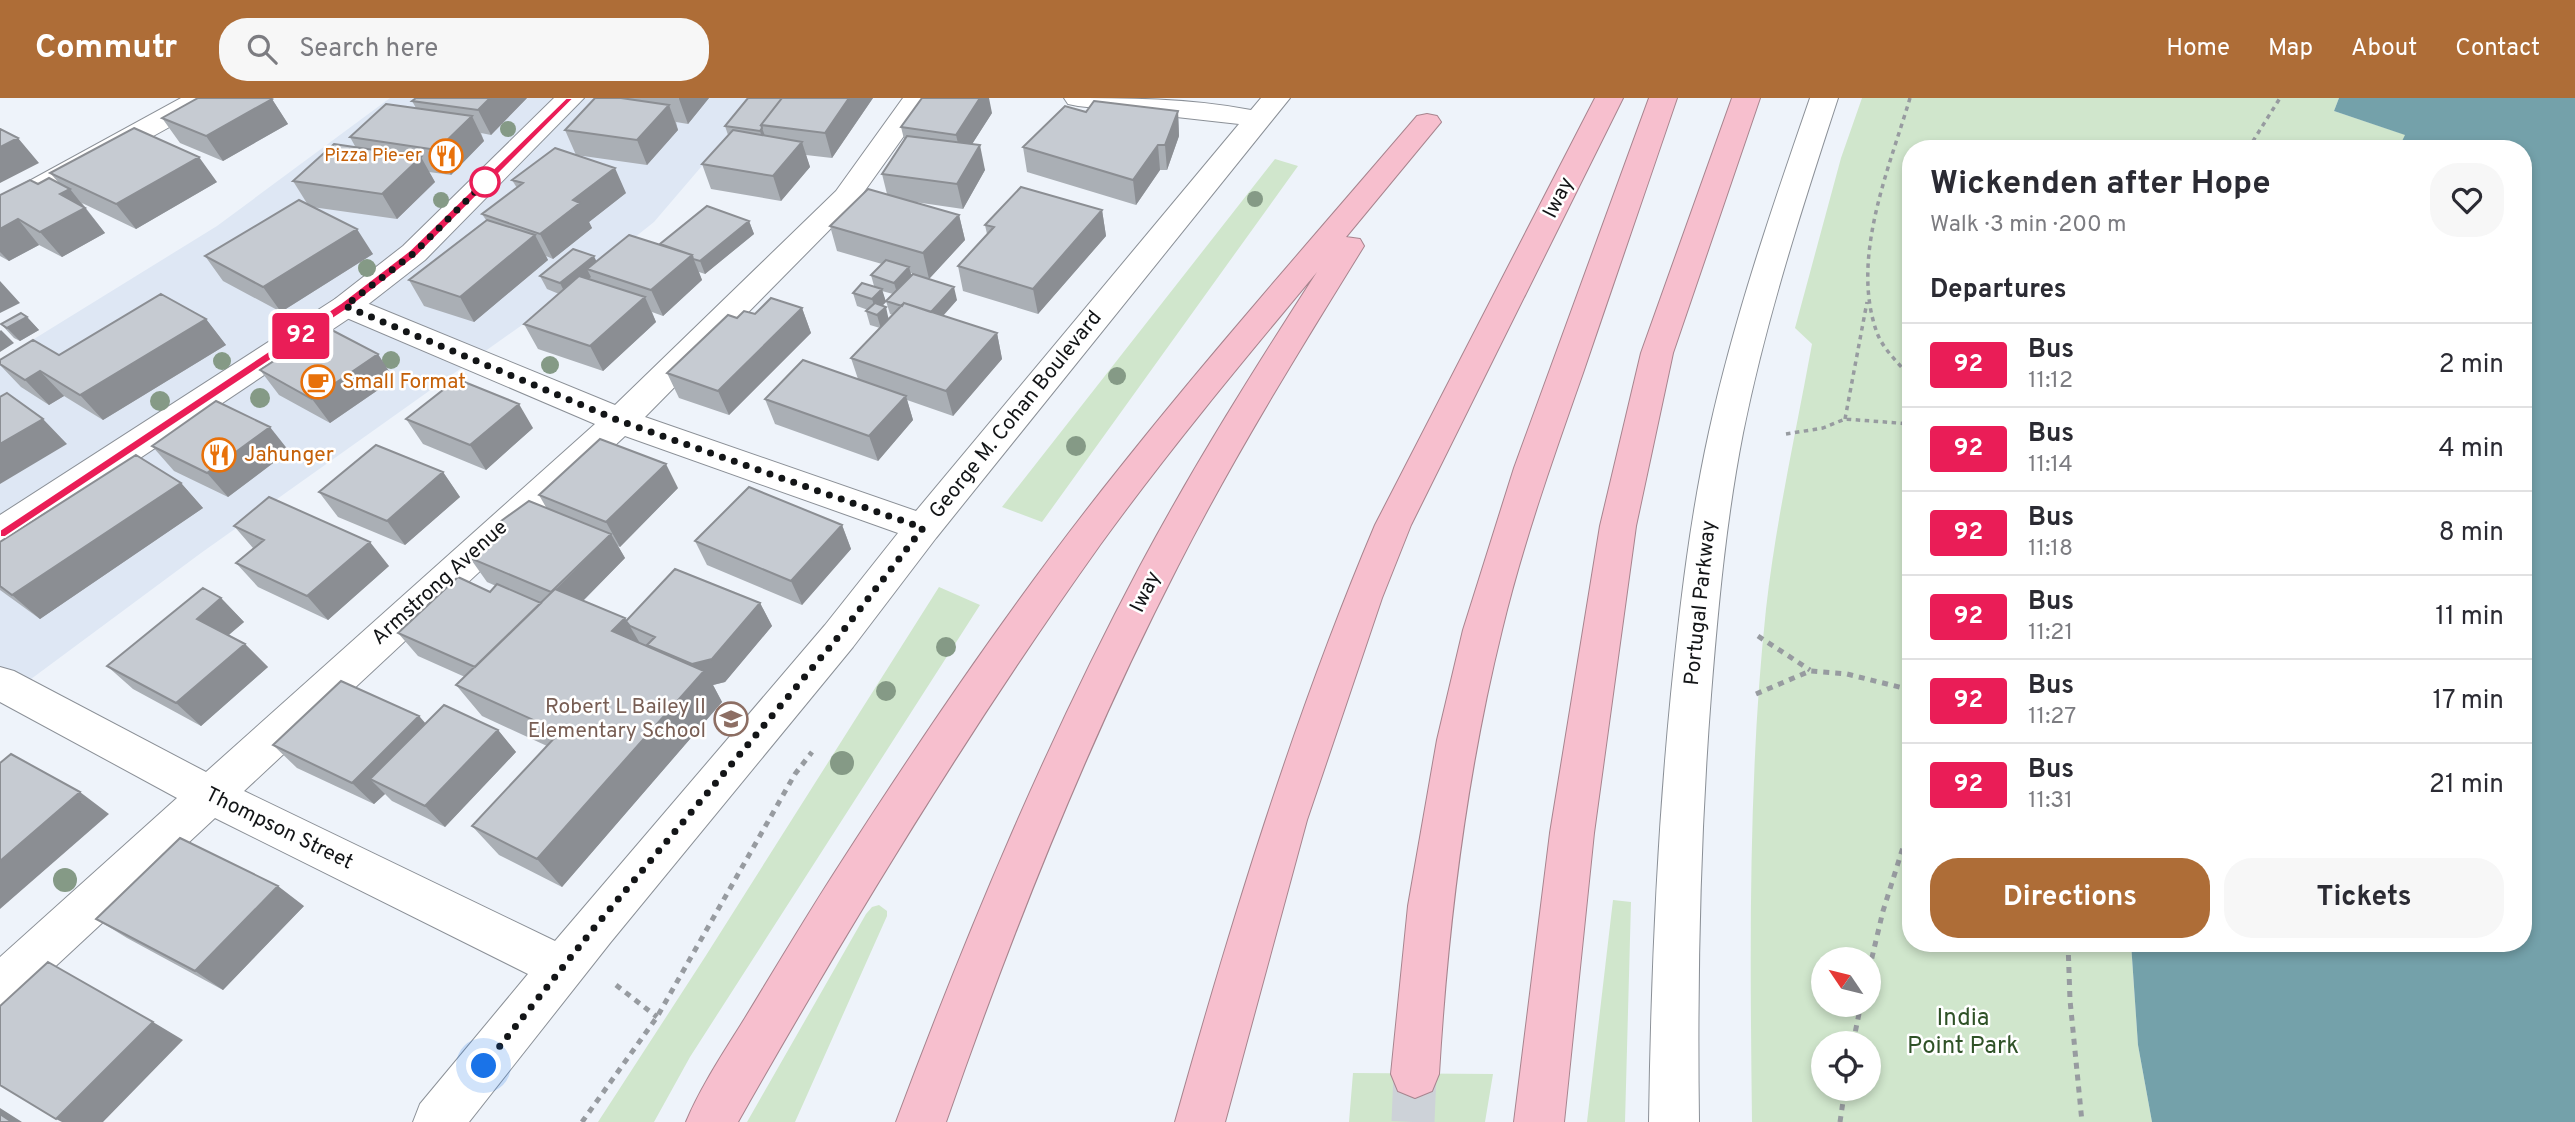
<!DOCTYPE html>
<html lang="en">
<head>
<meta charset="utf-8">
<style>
	:root { --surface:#fff; --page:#f7f7f7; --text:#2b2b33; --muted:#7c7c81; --line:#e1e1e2; --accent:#ae6d37 }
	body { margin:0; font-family:Overpass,sans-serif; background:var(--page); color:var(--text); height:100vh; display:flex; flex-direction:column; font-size:26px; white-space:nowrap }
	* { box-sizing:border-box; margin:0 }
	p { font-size:23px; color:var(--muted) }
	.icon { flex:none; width:38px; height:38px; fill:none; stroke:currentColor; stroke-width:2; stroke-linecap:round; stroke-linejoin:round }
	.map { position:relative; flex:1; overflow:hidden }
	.panel { position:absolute; left:1902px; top:42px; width:630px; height:812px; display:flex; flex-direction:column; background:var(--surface); border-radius:28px; box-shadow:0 4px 10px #0003 }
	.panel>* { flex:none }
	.badge { padding:0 14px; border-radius:5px; font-size:24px; line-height:46px }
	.needle { width:46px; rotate:305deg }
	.tools { position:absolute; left:1811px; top:849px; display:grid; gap:14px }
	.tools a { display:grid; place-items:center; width:70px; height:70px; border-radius:50%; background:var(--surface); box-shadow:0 4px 10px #0003; font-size:35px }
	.you { position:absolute; width:35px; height:35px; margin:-18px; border:5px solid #fff; border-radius:50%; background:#1a73e8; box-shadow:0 0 0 10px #1a73e833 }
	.map>.badge { position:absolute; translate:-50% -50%; box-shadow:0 0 0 4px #fff }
	h2 { padding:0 28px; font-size:26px; line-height:63px }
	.round { display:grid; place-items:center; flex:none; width:74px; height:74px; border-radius:28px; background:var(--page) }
	.headline { display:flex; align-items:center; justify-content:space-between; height:119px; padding:0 28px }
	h1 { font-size:33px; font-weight:700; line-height:52px }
	.cta { display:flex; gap:14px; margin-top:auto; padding:14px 28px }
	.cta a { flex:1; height:80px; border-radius:28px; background:var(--accent); color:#fff; font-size:28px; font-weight:700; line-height:80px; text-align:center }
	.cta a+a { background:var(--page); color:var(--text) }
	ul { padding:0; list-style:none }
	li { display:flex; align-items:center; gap:21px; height:84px; padding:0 28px; border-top:2px solid var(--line) }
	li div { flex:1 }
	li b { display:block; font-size:26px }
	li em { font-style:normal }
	li .badge { min-width:77px; font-weight:700; text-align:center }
	header { display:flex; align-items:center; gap:42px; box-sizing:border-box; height:98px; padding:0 35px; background:var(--accent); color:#fff }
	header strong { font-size:33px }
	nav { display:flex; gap:38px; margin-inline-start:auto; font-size:24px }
	.search { width:490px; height:63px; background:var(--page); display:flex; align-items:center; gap:18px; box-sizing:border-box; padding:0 24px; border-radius:28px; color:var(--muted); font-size:26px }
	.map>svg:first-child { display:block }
</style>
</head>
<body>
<header>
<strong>Commutr</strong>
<div class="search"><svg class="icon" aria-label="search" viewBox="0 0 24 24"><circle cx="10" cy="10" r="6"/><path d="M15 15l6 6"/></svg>Search here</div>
<nav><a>Home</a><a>Map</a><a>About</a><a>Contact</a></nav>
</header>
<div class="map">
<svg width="2575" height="1024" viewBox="0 0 2575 1024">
	<rect width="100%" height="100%" fill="#eef3fa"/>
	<path fill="#dee7f4" d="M390,0H760L654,124L546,210L201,455L0,604V262L217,128Z"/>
	<path fill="#d0e6cc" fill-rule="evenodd" d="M1862,0H2339L2334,13L2406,37L2398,51H1911V845H2131L2138,947L2152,1024H1752C1750,855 1748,679 1766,511C1776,422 1796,334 1812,246L1795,230L1841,60ZM1824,861H1869V906H1824ZM1824,945H1869V990H1824Z
		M1275,61L1298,68L1042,424L1002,409Z
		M939,489L980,507L690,959L654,1024H598L705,859Z
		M1613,802L1631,804L1625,1024H1587Z
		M879,807L887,813V818L795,1024H747L866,816L872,809Z
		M1353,975L1493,976L1485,1024H1349Z"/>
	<path fill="#74a1aa" d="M2339,0H2575V1024H2152L2138,947L2131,845H2524V51H2398L2405,37L2334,13Z"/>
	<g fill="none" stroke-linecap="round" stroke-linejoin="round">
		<path stroke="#cdd2d8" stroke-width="43" stroke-dasharray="43 21" stroke-linecap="butt" d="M1413,1024L1415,976"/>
		<defs>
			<path id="minor" d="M181,0H215L211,6L11,117L0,120V99Z
				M903,0H931L856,105L645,319L916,413L1239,26L1078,8L1068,6L1064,0C1127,0 1189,0 1251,12L1261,0H1290L936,440L853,549L610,845L469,1024H413L420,1006L528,876L215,720L16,905L0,911V859L177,700L0,604V569L14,573L206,674L595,326L335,215L330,208L335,201L346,198L357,201L615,307L836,93ZM625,338L898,435L825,527L555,843L244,693Z"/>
			<path id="tertiary" d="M1810,0H1838C1802,110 1766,221 1743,335C1726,422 1718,509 1711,597C1700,739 1697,881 1699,1024H1649C1651,881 1657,738 1671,596C1680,508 1690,420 1709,334C1734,220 1772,110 1810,0Z"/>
			<path id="secondary" d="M554,0H584L425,162L357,215L13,445L0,449V417L335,201L403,148Z"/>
			<path id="motorway" d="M1595,0H1623L1411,427L1382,500L1307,722L1225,1024H1175C1232,821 1293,621 1375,427Z
				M1649,0H1677C1646,92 1614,183 1583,275C1553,360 1523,445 1502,532C1466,678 1448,826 1439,976L1432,993L1415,1000L1398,993L1391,976L1408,808L1437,642L1463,532L1514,370Z
				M1732,0H1760L1673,255L1636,428L1594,735L1564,1024H1514L1550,735L1600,428L1641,255Z
				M1427,16L1437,18L1441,24L1346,139L1360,141L1364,148C1299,253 1234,358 1178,468C1086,647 1012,834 946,1024H896C967,834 1045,647 1140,468C1194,367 1255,270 1317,174C1243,263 1168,353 1100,447C968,632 850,826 738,1024H686C701,988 724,954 745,920C776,869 807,817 840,766C927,631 1017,498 1118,372C1214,251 1317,135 1417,18Z"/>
		</defs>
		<use href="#minor" stroke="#8b9097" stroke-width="2"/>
		<use href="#tertiary" stroke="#8b9097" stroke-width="2"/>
		<use href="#secondary" stroke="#8b9097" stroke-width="2"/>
		<use href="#motorway" stroke="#a7848e" stroke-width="2"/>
		<path stroke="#979ba0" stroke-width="3.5" stroke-dasharray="4.5 4.5" stroke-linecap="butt" d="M1910,0C1889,71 1851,158 1876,232C1882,251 1899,265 1911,280
			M2248,51L2280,0
			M1845,321L1867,204
			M1786,336L1823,330L1845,321L1911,326"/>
		<path stroke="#979ba0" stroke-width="5" stroke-dasharray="6 6" stroke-linecap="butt" d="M1758,538L1810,572
			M1756,596L1810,573L1847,576L1911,592
			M2068,845L2070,902L2082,1024
			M1869,872L1883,813L1911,724
			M616,887L657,919
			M1853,945L1861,906
			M582,1024L657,919L795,676L812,654
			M1840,1024L1845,990"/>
		<use href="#minor" fill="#fff" fill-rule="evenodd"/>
		<use href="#tertiary" fill="#fff" fill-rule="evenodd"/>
		<use href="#secondary" fill="#fff" fill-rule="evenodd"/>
		<use href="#motorway" fill="#f7bfce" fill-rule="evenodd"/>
	</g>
	<g fill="#859a86">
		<circle cx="508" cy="31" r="8"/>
		<circle cx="1255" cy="101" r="8"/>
		<circle cx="441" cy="102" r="8"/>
		<circle cx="367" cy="170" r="9"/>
		<circle cx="391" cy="262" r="9"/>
		<circle cx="222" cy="263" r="9"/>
		<circle cx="550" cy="267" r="9"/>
		<circle cx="1117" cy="278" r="9"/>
		<circle cx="260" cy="300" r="10"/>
		<circle cx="160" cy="303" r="10"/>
		<circle cx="1076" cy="348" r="10"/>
		<circle cx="946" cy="549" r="10"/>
		<circle cx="886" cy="593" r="10"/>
		<circle cx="842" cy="665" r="12"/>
		<circle cx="65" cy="782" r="12"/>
	</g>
	<path fill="#aaafb5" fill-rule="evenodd" d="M527,0L491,37L481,35L484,43L451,77L429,74L435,84L397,121L312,109L373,156L281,214L223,183L205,158L308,107L293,83L356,50L350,39L416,10L412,3Z
		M595,0H709L688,26L676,24L678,32L647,67L576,57L565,32Z
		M748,0H873L832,60L806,57L810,69L781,103L711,91L702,66L728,37L725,28Z
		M272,1L288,26L223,63L180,45L162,20Z
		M1178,13L1179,38L1167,72H1160L1136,107L1027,74L1023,49L1086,14Z
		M992,15L972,46L985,72L963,111L915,104L959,117L965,142L929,181L911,175V178L957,202L943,218L997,235L1002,261L953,318L907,302L913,322L878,363L775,326L765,301L858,281L851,260L880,230L870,227L866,213L868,212L857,208L853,195L874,188L871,177L882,166L837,153L830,128L887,96L882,76L904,41L901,29ZM882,193L893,196L886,203L890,216L893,217L889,221L882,208L886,204Z
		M50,75L217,84L136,131L82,105L105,135L62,159L39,147L9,163L0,158V97L38,86L59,85Z
		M512,82L626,95L589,124L592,130L553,161L546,158L548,162L474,224L424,208L409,182L486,122L482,116L517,90Z
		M1102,112L1106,138L1038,216L963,193L958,168L987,136L985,127Z
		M749,123L754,136L705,176L699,174L702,182L663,218L652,214L656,224L603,273L538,251L524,226L559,196L547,191L540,178L597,164Z
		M802,210L811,235L729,317L679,300L667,275L737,220Z
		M27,219L39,232L20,243L14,240L1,226Z
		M206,221L226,247L103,322L64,298L49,307L21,289L0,267V262L59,257Z
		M260,272L394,281L330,325L279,297Z
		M406,321L533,330L486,372L423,346Z
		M152,348L289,353L228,399L174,373Z
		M443,374L460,399L405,447L338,419L319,394Z
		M181,385L203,410L40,521L0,492V444Z
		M678,390L620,449L618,448L625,460L583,503L626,523L760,505L772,528L725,584L713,587L722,604L562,789L499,757L472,728L547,648L482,618L456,587L465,579L418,558L398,535L490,494L496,488L487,484L470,460L499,432L547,411L539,397Z
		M842,427L851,451L802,507L707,467L695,443Z
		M234,428L389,468L328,522L258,489L236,465L253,450Z
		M221,500L244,524L229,537L245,546L268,569L201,628L133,591L107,568Z
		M419,618L426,626L498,632L516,654L445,729L392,703L385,696L374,706L297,670L273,647Z
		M304,808L223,892L127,840L96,821Z"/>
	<path fill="#8b8e93" d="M490,0H527L491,37L478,12Z
		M679,0H709L688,26L679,1Z
		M849,0H873L832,60L825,35Z
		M980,0H989L992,15L962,62L956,37Z
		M272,1L288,26L223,63L206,38Z
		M669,7L678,32L647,67L637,42Z
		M1178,13L1179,38L1167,72L1165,47Z
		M472,18L484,43L451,77L437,52Z
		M762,30L767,43L764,46L760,33Z
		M18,40L39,65L0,85V49Z
		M802,44L810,69L781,103L773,78Z
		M980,47L985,72L963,111L957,86Z
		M1158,47L1160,72L1136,107L1133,82Z
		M199,59L217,84L136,131L116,106Z
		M421,59L435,84L397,121L382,96Z
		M615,70L626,95L589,124L592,130L553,161L540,136L573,102Z
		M70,91L105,135L62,159L40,134L60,96Z
		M1102,112L1106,138L1038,216L1033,191Z
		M959,117L965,142L929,181L923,155Z
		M18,121L39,147L9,163L0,154V131Z
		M749,123L754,136L705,176L700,163Z
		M357,131L373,156L281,214L263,189Z
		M535,137L548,162L474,224L460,199Z
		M692,157L702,182L663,218L651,192Z
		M594,158L600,171H587L591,179L567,199L560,185Z
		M909,169L913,183L898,198L894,185Z
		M0,183L20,205L0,215Z
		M954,189L957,202L932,230L928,217Z
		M882,191L886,204L876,214L872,201Z
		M645,199L656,224L603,273L590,248Z
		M886,209L889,223L881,231L877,217Z
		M802,210L811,235L729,317L718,293Z
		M27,219L39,232L20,243L7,230Z
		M206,221L226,247L103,322L80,297Z
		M1,232L14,245L0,254V233Z
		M997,235L1002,261L953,318L946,293Z
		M378,256L394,281L330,325L312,301Z
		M40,273L64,298L49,307L25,282Z
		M906,298L913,322L878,363L869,338Z
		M519,306L533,330L486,372L470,347Z
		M43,321L67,346L0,386V346Z
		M270,329L289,353L228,399L207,375Z
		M666,366L678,390L620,449L606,424Z
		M443,374L460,399L405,447L387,423Z
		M181,385L203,410L40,521L12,497Z
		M842,427L851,451L802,507L791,483Z
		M611,436L625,460L567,519L552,495Z
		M370,444L389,468L328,522L307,498Z
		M221,500L244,524L220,544L197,521Z
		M760,505L772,528L725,584L713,587L722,604L562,789L537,761L699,578L692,566Z
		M625,520L644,552L612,533Z
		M245,546L268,569L201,628L176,605Z
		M419,618L438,640L370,681L385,696L374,706L352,685Z
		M498,632L516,654L445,729L425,708Z
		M80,694L109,716L0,811V763Z
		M278,788L304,808L223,892L195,873Z
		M153,924L183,942L103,1024H62L56,1021Z
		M0,1010L22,1024H12L0,1016Z"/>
	<path fill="#c6cbd2" stroke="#8b8e93" stroke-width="2" d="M198,0H270L272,1L206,38L162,20Z
		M416,0H490L478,12L412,3Z
		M595,0H621L669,7L637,42L565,32Z
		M748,0H782L761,27L762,30L760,33L725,28Z
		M782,0H849L825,35L761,27Z
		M922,0H980L956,37L901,29Z
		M1094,3L1178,13L1165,47H1158L1133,82L1023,49L1065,8L1086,14Z
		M386,6L472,18L437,52L350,39Z
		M134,30L199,59L116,106L50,75Z
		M0,31L18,40L0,49Z
		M733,32L802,44L773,78L702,66Z
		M907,38L980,47L957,86L882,76Z
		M334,46L421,59L382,96L293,83Z
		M555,50L615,70L573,102L580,105L540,136L482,116L523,85L512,82Z
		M49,80L70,91L60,96L85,110L40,134L18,121L0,131V97L30,82L38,86Z
		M1021,89L1102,112L1033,191L958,168L994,129L985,127Z
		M868,91L959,117L923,155L830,128Z
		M299,102L357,131L263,189L205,158Z
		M707,108L749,123L700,163L693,161L692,157L660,146Z
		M487,122L535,137L460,199L409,182Z
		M629,137L692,157L651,192L587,171Z
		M573,151L594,158L560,185L540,178Z
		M886,162L909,169L894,185L871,177Z
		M913,176L954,189L931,214L904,205L902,208L886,203Z
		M579,178L645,199L590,248L524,226Z
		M862,185L882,191L872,201L853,195Z
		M161,196L206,221L80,297L40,273L25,282L0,266V262L33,242L59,257Z
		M771,200L802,210L718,293L667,275L728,217L737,220L744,213L755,216Z
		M875,205L886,209L877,217L866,213Z
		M904,205L997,235L946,293L851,260Z
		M21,215L27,219L7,230L1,226Z
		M326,229L378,256L312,301L260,272Z
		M803,262L906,298L869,338L765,301Z
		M457,281L519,306L470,347L406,321Z
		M7,295L43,321L0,346V299Z
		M216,303L270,329L207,375L152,348Z
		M600,341L666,366L606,424L539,397Z
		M376,347L443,374L387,423L319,394Z
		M136,357L181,385L12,497L0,488V444Z
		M749,389L842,427L791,483L695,443Z
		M269,399L370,444L307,498L236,465L264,442L234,428Z
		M529,403L611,436L551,494L470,460L499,432L501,423Z
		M675,471L760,505L712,561L692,566L647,547L655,539L630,528L626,523Z
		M458,479L490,494L497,486L541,505L475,569L398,535Z
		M203,490L221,500L197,521L245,546L176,605L107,568Z
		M555,491L625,520L612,533L704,573L537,761L472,728L560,634L456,587Z
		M341,583L419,618L352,685L273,647Z
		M444,607L498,632L425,708L370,681Z
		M11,656L80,694L0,763V665Z
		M180,740L278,788L195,873L96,821Z
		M48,864L153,924L56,1021L0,987V908Z
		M0,1016L12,1024H0Z"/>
	<path fill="#ea1d57" stroke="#fff" stroke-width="2" d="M566,0H574L418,157L349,210L5,439H0V432L341,205L410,152Z"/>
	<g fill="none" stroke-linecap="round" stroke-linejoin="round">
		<path stroke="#131517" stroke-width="7" stroke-dasharray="0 12.6" d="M484,968L594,830L839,538L923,430L620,323L345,208L414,155L492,77L485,84"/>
	</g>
	<defs>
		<symbol id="restaurant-ring" viewBox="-11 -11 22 22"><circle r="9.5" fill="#fff" stroke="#e8710a" stroke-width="1.5"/><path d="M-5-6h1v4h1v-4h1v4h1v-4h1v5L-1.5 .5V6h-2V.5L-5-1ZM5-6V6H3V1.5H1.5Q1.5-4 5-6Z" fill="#e8710a"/></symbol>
		<symbol id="cafe-ring" viewBox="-11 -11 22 22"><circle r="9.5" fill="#fff" stroke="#e8710a" stroke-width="1.5"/><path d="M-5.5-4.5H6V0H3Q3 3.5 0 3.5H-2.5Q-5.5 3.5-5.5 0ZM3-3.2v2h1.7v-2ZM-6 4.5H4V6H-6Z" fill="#e8710a"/></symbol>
		<symbol id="school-ring" viewBox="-11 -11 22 22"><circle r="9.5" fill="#fff" stroke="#8d6e63" stroke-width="1.5"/><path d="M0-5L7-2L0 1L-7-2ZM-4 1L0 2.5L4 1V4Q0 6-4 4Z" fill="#8d6e63"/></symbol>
	</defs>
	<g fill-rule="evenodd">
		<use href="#restaurant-ring" x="427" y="39" width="38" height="38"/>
		<use href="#cafe-ring" x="299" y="265" width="38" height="38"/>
		<use href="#restaurant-ring" x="200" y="338" width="38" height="38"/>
		<use href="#school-ring" x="712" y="602" width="38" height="38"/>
	</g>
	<circle fill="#fff" stroke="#ea1d57" stroke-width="3.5" cx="485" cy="84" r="14"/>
	<g text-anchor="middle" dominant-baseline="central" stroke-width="5" stroke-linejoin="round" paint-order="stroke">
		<g font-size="18" fill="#c56008" stroke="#fff" text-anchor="end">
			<text x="422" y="58">Pizza Pie-er</text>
		</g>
		<g font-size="21" fill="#131517" stroke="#fff">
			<text transform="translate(1559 100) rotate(-63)">Iway</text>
			<text transform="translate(1016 317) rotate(-51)">George M. Cohan Boulevard</text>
			<text transform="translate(440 485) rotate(-42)">Armstrong Avenue</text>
			<text transform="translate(1146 494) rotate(-64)">Iway</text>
			<text transform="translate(1701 505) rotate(-84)">Portugal Parkway</text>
			<text transform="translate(279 731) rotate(26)">Thompson Street</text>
		</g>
		<g font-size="21" fill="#c56008" stroke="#fff" text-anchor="start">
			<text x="342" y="284">Small Format</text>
			<text x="244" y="357">Jahunger</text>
		</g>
		<g font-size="21" fill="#785e54" stroke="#fff" text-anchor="end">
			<text x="706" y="609">Robert L Bailey II<tspan x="706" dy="24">Elementary School</tspan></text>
		</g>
		<g font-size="24" fill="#2f5227" stroke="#fff">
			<text x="1963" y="921">India<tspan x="1963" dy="28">Point Park</tspan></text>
		</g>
	</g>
</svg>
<div class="tools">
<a><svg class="needle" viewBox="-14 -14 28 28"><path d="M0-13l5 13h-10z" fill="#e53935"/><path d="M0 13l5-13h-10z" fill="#7c7c81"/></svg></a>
<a><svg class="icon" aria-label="locate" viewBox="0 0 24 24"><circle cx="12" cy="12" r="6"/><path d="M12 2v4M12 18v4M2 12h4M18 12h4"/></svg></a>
</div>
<div class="you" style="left:484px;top:968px"></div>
<b class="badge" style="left:301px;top:238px;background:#ea1d57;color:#fff">92</b>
<section class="panel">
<div class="headline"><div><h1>Wickenden after Hope</h1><p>Walk · 3 min · 200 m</p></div><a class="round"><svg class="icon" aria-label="heart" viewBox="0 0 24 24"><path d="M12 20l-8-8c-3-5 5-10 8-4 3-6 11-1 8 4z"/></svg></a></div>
<h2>Departures</h2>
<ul>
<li><span class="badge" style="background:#ea1d57;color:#fff">92</span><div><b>Bus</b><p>11:12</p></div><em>2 min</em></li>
<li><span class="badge" style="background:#ea1d57;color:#fff">92</span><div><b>Bus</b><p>11:14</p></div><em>4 min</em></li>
<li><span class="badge" style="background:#ea1d57;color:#fff">92</span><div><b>Bus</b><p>11:18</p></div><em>8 min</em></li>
<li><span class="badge" style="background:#ea1d57;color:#fff">92</span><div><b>Bus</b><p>11:21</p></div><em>11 min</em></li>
<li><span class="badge" style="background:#ea1d57;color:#fff">92</span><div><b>Bus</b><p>11:27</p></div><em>17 min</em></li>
<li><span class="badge" style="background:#ea1d57;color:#fff">92</span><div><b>Bus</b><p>11:31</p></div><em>21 min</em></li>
</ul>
<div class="cta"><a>Directions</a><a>Tickets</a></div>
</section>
</div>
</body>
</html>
